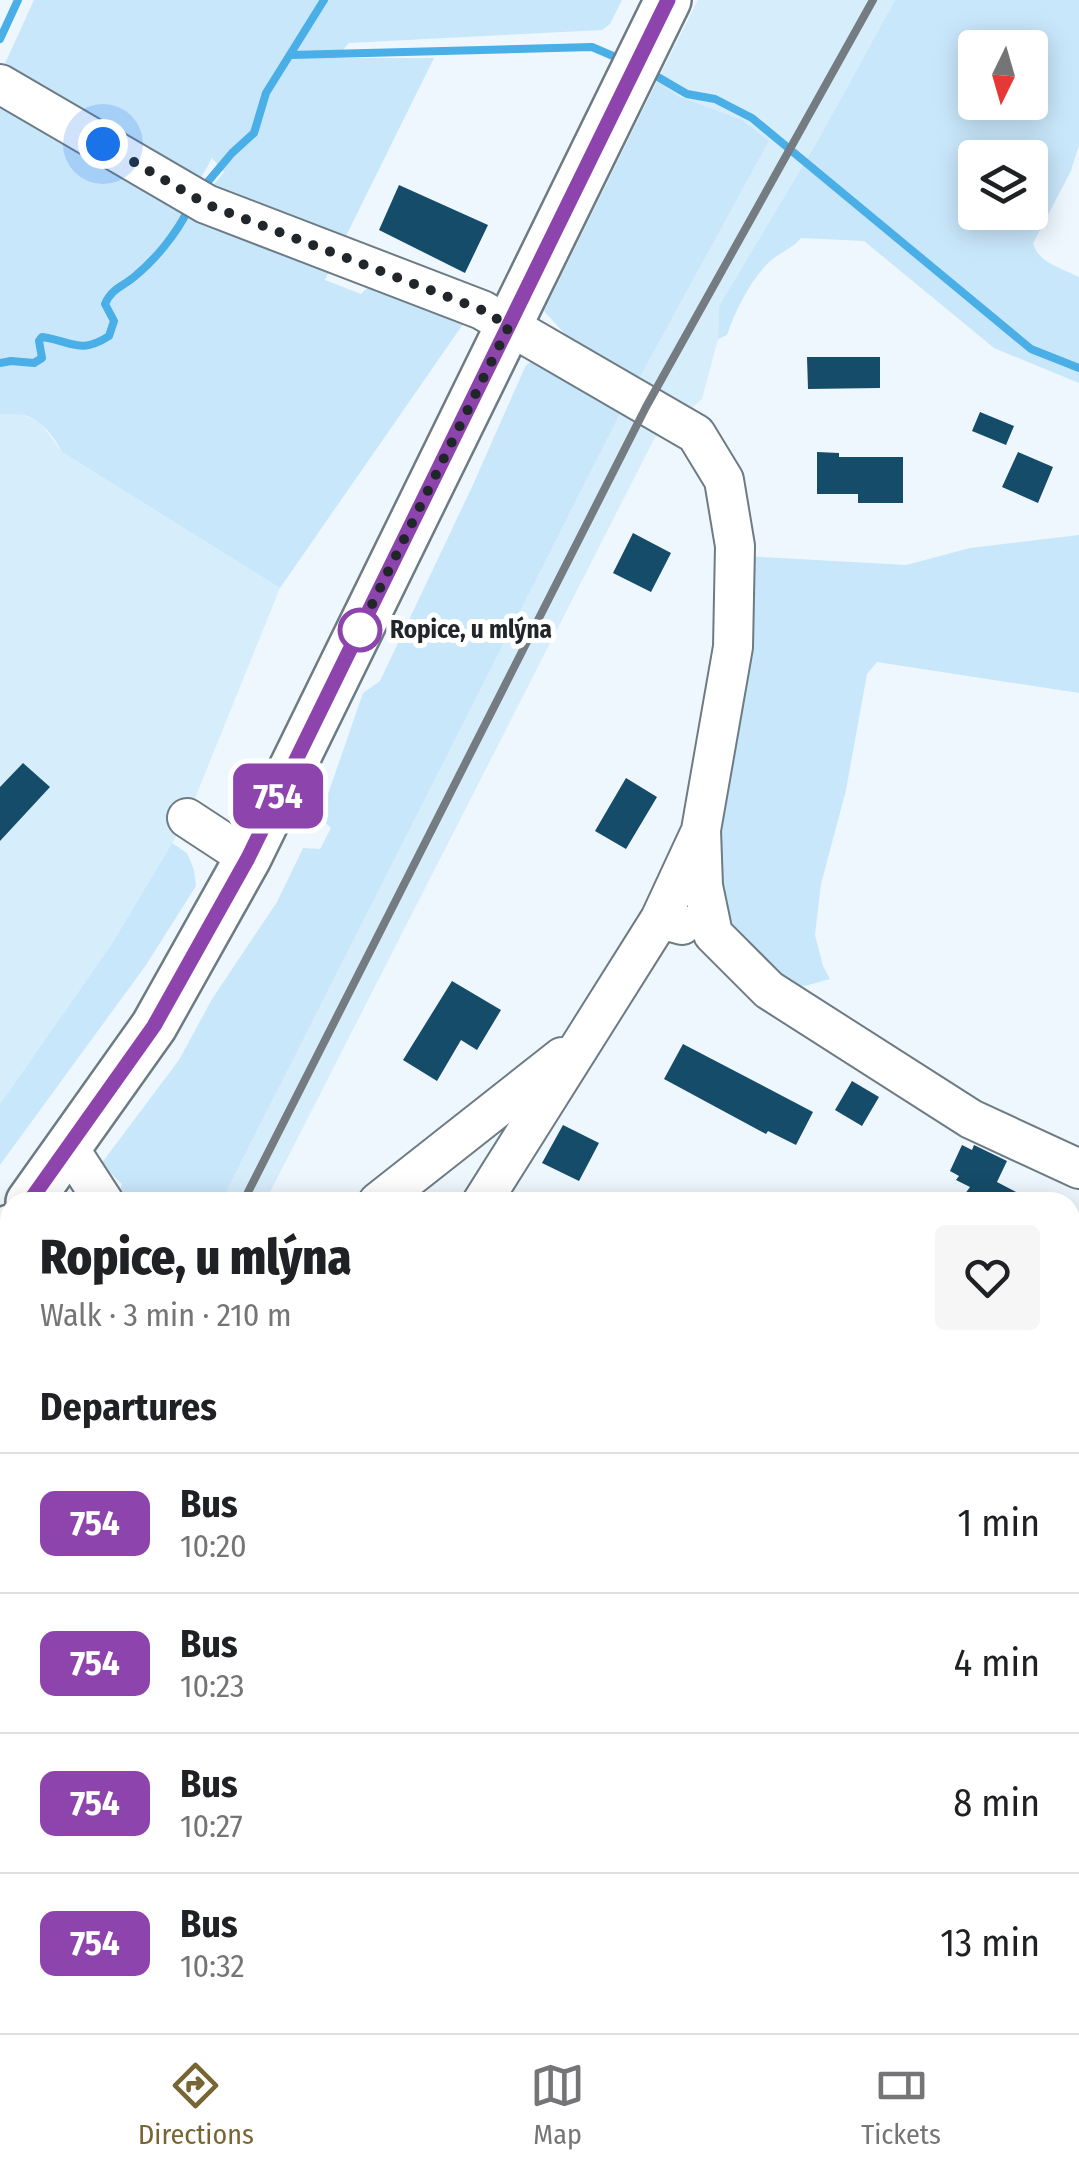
<!DOCTYPE html>
<html lang="en">
<head>
<meta charset="utf-8">
<style>
	:root { --surface:#fff; --page:#f6f6f6; --text:#202124; --muted:#757577; --line:#e0e0e0; --accent:#776634 }
	body { margin:0; font-family:"Fira Sans Condensed",sans-serif; background:var(--page); color:var(--text); height:100vh; display:flex; flex-direction:column; font-size:38px; white-space:nowrap }
	* { box-sizing:border-box; margin:0 }
	p { font-size:32px; color:var(--muted) }
	.icon { flex:none; width:55px; height:55px; fill:none; stroke:currentColor; stroke-width:2; stroke-linecap:round; stroke-linejoin:round }
	.map { position:relative; flex:1; overflow:hidden }
	.panel { position:absolute; left:0px; top:1192px; width:1080px; height:842px; display:flex; flex-direction:column; background:var(--surface); border-radius:30px 30px 0 0; box-shadow:0 5px 25px #0003 }
	.panel>* { flex:none }
	.badge { padding:0 20px; border-radius:15px; font-size:35px; line-height:65px }
	.needle { width:65px; rotate:185deg }
	.buttons { position:absolute; left:958px; top:30px; display:grid; gap:20px }
	.buttons a { display:grid; place-items:center; width:90px; height:90px; border-radius:10px; background:var(--surface); box-shadow:0 5px 25px #0003; font-size:50px }
	.you { position:absolute; width:50px; height:50px; margin:-25px; border:8px solid #fff; border-radius:50%; background:#1a73e8; box-shadow:0 0 0 15px #1a73e833 }
	.map>.badge { position:absolute; translate:-50% -50%; box-shadow:0 0 0 5px #fff }
	h2 { padding:0 40px; font-size:38px; line-height:90px }
	.round { display:grid; place-items:center; flex:none; width:105px; height:105px; border-radius:10px; background:var(--page) }
	.summary { display:flex; align-items:center; justify-content:space-between; height:170px; padding:0 40px }
	h1 { font-size:48px; font-weight:800; line-height:75px }
	ul { padding:0; list-style:none }
	li { display:flex; align-items:center; gap:30px; height:140px; padding:0 40px; border-top:2px solid var(--line) }
	li div { flex:1 }
	li b { display:block; font-size:38px }
	li em { font-style:normal }
	li .badge { min-width:110px; font-weight:700; text-align:center }
	.tabs { display:flex; justify-content:space-around; align-items:center; height:140px; border-top:2px solid var(--line); background:var(--surface); font-size:28px; color:var(--muted) }
	.tabs a { display:grid; justify-items:center; gap:5px }
	.tabs .current { color:var(--accent) }
	.map>svg:first-child { display:block }
</style>
</head>
<body>
<div class="map">
<svg width="1079" height="2033" viewBox="0 0 1079 2033">
	<rect width="100%" height="100%" fill="#eef7fe"/>
	<path fill="#d6edfc" d="M698,0H895L817,142L719,306L718,339L702,399L688,411L671,406L265,1202H221L623,408L769,141L741,120L678,96L657,81Z
		M15,412L40,422L62,452L280,588L187,818L111,945L0,1104V415Z
		M10,1617V1704L0,1725V1637Z"/>
	<path fill="#c9e7fb" fill-rule="evenodd" d="M34,0H622L610,24L602,30L349,43L336,58H434L341,246L206,194L224,172L212,158L196,187L2,70Z
		M895,0H1079V145L1071,171L1033,243C1037,262 1063,269 1079,277V383L994,348L864,241L801,238C792,249 778,253 768,263C749,283 736,309 727,335L718,339L719,306L817,142ZM975,48H1030V102H975ZM975,158H1030V212H975Z
		M657,81L678,96L742,120L769,141L634,388L575,345L544,311Z
		M0,92L333,262L325,280L361,294L375,280L468,317L280,588L62,452C48,426 31,409 0,415Z
		M534,360L623,408L221,1202H121L118,1196L122,1184L101,1164L179,1060L212,999L277,902L303,848L320,849L331,828L320,817L363,693L380,681L471,489L526,365Z
		M1079,535V693L877,662L867,674L846,790L821,884L815,935L823,966L830,979L787,991L740,951L712,894L745,556L906,565L970,548Z
		M172,843L187,853L194,870L196,886L146,965L0,1165V1104L111,945Z
		M10,1384V1617L0,1637V1405Z
		M10,1704V1784L0,1812V1725Z
		M1079,1938V2033H849V2025H1070V1939Z
		M0,1973L10,1974V2025H169L170,2033H0Z"/>
	<g fill="none" stroke-linecap="round" stroke-linejoin="round">
		<path stroke="#4aaee7" stroke-width="8" d="M0,39L18,0
			M290,55L592,47L620,59
			M651,73L687,94L715,99L752,118L1031,349L1079,368
			M200,191L232,153L254,133L266,93L324,0
			M0,363L11,361L34,363L42,358L39,341L42,337C72,341 80,355 109,336L114,321L105,304C111,289 122,287 134,277C156,259 177,233 189,208"/>
	</g>
	<path fill="#154c69" d="M399,185L488,225L465,273L379,230Z
		M807,357H880V388L808,389Z
		M980,412L1014,426L1006,445L972,431Z
		M817,452L839,453V457H903V503H858V494H817Z
		M1018,452L1053,467L1038,503L1002,487Z
		M633,533L671,553L651,592L613,573Z
		M23,763L50,787L0,841V787Z
		M626,778L657,797L626,849L595,831Z
		M452,981L501,1010L477,1050L461,1040L437,1081L403,1060Z
		M683,1044L813,1112L796,1145L768,1131L766,1134L664,1079Z
		M852,1081L879,1097L862,1126L835,1110Z
		M563,1125L599,1143L579,1181L542,1163Z
		M962,1145L972,1150L974,1145L1007,1161L997,1182L1035,1202H959L970,1187L956,1180L959,1176L950,1171Z"/>
	<g fill="none" stroke-linecap="round" stroke-linejoin="round">
		<defs>
			<path id="minor" d="M0,84L206,204L482,310L696,434L724,480L735,546L733,647L701,830L703,886L713,934L769,990L971,1119L1079,1169
				M187,818L248,858
				M682,925L660,919L699,835
				M69,1148L104,1202
				M378,1202L562,1057
				M482,1202L660,919
				M0,1366L10,1346
				M611,2025L612,2033"/>
			<path id="major" d="M29,1202L154,1026L248,858L668,0
				M0,1242L10,1228"/>
		</defs>
		<use href="#minor" stroke="#6d7b84" stroke-width="42"/>
		<use href="#major" stroke="#6d7b84" stroke-width="50"/>
		<use href="#minor" stroke="#fff" stroke-width="38"/>
		<use href="#major" stroke="#fff" stroke-width="45"/>
		<path stroke="#747c81" stroke-width="8" d="M243,1202L646,407L873,0
			M0,1684L10,1664"/>
	</g>
	<g fill="none" stroke-linecap="round" stroke-linejoin="round">
		<defs>
			<path id="line" d="M29,1202L154,1026L248,858L668,0"/>
		</defs>
		<use href="#line" stroke="#fff" stroke-width="22"/>
		<use href="#line" stroke="#8e44ad" stroke-width="15"/>
		<path stroke="#20262a" stroke-width="10" stroke-dasharray="0 18" d="M103,144L206,204L482,310L509,326L352,645L360,630"/>
	</g>
	<circle fill="#fff" stroke="#8e44ad" stroke-width="5" cx="360" cy="630" r="20"/>
	<g text-anchor="middle" dominant-baseline="central" stroke-width="10" stroke-linejoin="round" paint-order="stroke">
		<g font-size="25" font-weight="bold" fill="#20262a" stroke="#fff" text-anchor="start">
			<text x="390" y="630">Ropice, u mlýna</text>
		</g>
	</g>
</svg>
<div class="buttons">
<a><svg class="needle" viewBox="-14 -14 28 28"><path d="M0-13l5 13h-10z" fill="#e53935"/><path d="M0 13l5-13h-10z" fill="#757577"/></svg></a>
<a><svg class="icon" aria-label="layers" viewBox="0 0 24 24"><path d="M12 4l9 5-9 5-9-5zM3 14l9 5 9-5"/></svg></a>
</div>
<div class="you" style="left:103px;top:144px"></div>
<b class="badge" style="left:278px;top:796px;background:#8e44ad;color:#fff">754</b>
<section class="panel">
<div class="summary"><div><h1>Ropice, u mlýna</h1><p>Walk · 3 min · 210 m</p></div><a class="round"><svg class="icon" aria-label="heart" viewBox="0 0 24 24"><path d="M12 20l-8-8c-3-5 5-10 8-4 3-6 11-1 8 4z"/></svg></a></div>
<h2>Departures</h2>
<ul>
<li><span class="badge" style="background:#8e44ad;color:#fff">754</span><div><b>Bus</b><p>10:20</p></div><em>1 min</em></li>
<li><span class="badge" style="background:#8e44ad;color:#fff">754</span><div><b>Bus</b><p>10:23</p></div><em>4 min</em></li>
<li><span class="badge" style="background:#8e44ad;color:#fff">754</span><div><b>Bus</b><p>10:27</p></div><em>8 min</em></li>
<li><span class="badge" style="background:#8e44ad;color:#fff">754</span><div><b>Bus</b><p>10:32</p></div><em>13 min</em></li>
</ul>
</section>
</div>
<nav class="tabs">
<a class="current"><svg class="icon" aria-label="directions" viewBox="0 0 24 24"><path d="M12 3l9 9-9 9-9-9zM9 14v-3h6M13 9l2 2-2 2"/></svg>Directions</a>
<a><svg class="icon" aria-label="map" viewBox="0 0 24 24"><path d="M3 6l6-2 6 2 6-2v14l-6 2-6-2-6 2zM9 4v14M15 6v14"/></svg>Map</a>
<a><svg class="icon" aria-label="tickets" viewBox="0 0 24 24"><path d="M3 7h18v10H3zM15 7v10"/></svg>Tickets</a>
</nav>
</body>
</html>
